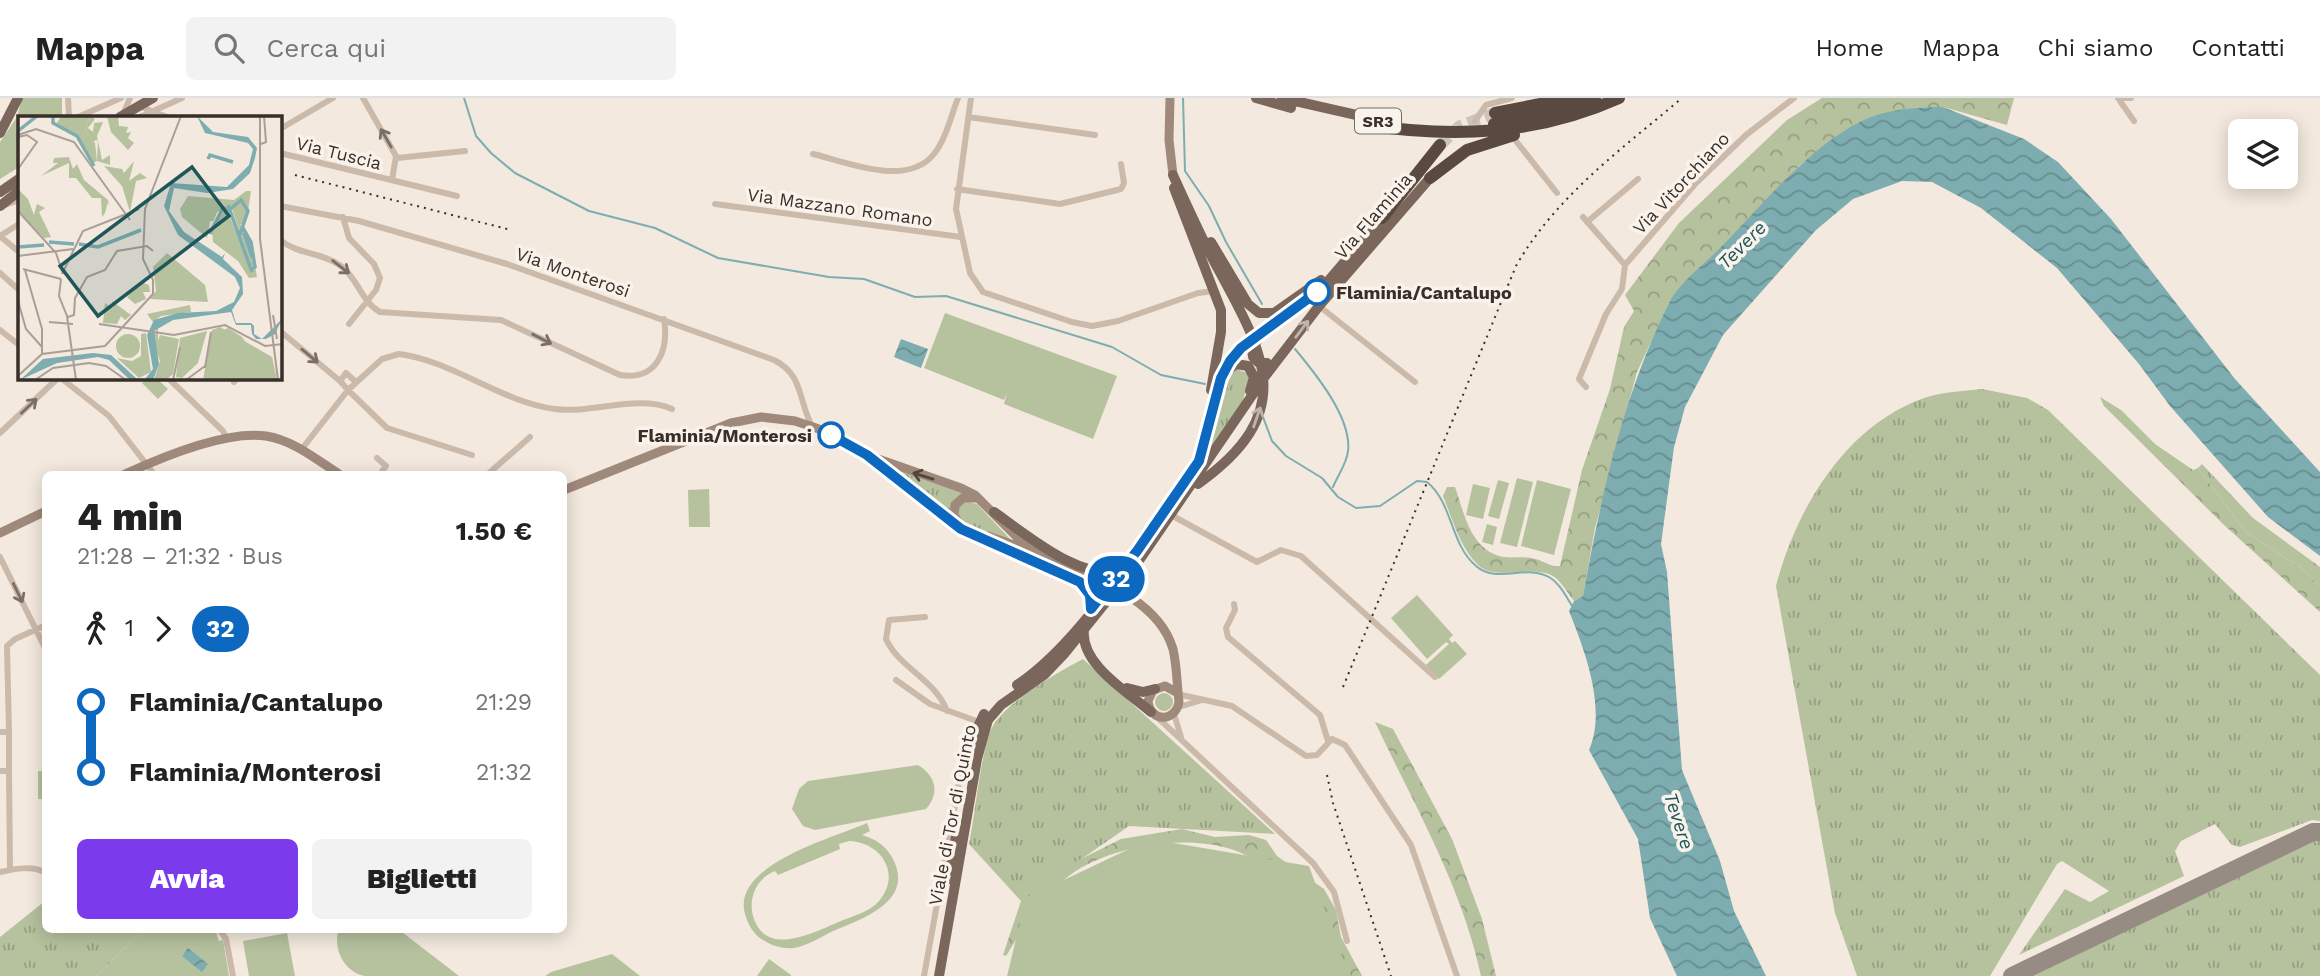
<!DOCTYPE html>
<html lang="it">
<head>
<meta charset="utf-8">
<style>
	:root { --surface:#fff; --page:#f2f2f2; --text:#222; --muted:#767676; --line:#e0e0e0; --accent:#7c3aed }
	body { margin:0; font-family:"Work Sans",sans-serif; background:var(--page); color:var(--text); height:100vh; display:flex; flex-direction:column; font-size:26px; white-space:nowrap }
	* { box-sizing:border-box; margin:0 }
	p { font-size:23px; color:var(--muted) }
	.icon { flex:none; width:38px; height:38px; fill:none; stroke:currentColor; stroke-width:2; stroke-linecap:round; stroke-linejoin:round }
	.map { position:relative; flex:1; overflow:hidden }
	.details { position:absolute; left:42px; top:373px; width:525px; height:462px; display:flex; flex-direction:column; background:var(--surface); border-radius:10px; box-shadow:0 4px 18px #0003 }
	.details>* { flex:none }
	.badge { padding:0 14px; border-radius:23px; font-size:24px; line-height:46px }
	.buttons { position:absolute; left:2228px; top:21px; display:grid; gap:14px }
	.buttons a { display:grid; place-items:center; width:70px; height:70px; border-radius:10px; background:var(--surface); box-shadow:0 4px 18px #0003; font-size:35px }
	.map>.badge { position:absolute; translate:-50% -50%; box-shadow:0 0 0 4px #fff }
	.legs { display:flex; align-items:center; gap:10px; height:77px; padding:0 35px; font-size:23px }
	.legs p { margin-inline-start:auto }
	.overview { display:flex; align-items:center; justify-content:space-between; height:119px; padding:0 35px }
	h1 { font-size:38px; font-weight:800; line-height:52px }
	.primary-button { display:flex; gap:14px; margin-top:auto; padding:14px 35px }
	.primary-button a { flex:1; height:80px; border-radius:10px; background:var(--accent); color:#fff; font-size:28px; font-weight:800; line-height:80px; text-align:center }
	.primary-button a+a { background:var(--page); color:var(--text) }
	ul { padding:0 35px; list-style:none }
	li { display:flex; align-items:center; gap:24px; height:70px; font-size:26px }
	li i { display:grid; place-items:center; width:10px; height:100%; margin:0 9px; background:currentColor }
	li i::after { content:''; width:18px; height:18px; margin:-9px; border:5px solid; border-radius:50%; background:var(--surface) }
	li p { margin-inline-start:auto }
	li:first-child i { background:linear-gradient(#0000 50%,currentColor 0) }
	li:last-child i { background:linear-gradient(currentColor 50%,#0000 0) }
	header { display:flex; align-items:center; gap:42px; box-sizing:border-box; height:98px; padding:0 35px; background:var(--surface); border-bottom:2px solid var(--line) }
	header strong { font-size:33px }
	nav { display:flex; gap:38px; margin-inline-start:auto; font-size:24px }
	.search { width:490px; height:63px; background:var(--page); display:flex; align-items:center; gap:18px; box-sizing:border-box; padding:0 24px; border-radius:10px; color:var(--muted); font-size:26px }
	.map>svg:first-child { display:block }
</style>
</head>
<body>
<header>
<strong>Mappa</strong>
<div class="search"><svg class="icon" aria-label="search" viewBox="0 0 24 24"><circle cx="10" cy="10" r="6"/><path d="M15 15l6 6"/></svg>Cerca qui</div>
<nav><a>Home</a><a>Mappa</a><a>Chi siamo</a><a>Contatti</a></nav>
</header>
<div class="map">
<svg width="2320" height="878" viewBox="0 0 2320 878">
	<defs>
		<pattern id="grass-tufts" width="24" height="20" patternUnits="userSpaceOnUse" patternTransform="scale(1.75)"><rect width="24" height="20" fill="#b6c29e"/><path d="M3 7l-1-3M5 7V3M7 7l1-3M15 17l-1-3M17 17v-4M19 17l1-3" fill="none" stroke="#959e81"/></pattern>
		<pattern id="forest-crowns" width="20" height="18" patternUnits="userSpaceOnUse" patternTransform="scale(1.75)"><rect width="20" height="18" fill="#b6c29e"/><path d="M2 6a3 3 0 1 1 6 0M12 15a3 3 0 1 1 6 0" fill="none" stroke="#959e81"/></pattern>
		<pattern id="water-waves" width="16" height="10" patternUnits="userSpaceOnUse" patternTransform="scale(1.75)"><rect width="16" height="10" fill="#7dadb0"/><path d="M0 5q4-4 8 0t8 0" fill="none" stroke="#678d8f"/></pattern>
	</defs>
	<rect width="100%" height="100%" fill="#f3e9de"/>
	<path fill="url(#grass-tufts)" d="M1237,271L1250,277L1242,306L1208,355L1226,282Z
		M1982,291L2027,300L2048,312L2320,577V723L2312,722L2240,749L2232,747L2215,726L2181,743L2175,753L2184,778L2019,857L2065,791L2090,804L2109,793L2062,763L2057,766L1990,878H1857L1835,815L1776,488C1796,411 1845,328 1924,300C1942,294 1963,293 1982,291Z
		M2202,366L2253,420L2320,469V488L2304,472L2245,433L2198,370Z
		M898,373L966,396L953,423L895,376Z
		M965,403L977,406L1011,442L962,425L958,420L959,407Z
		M1083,561L1275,736L1129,728L1021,803L969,746C976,711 979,667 990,634C1000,607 1058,574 1083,561Z
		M1155 604a9 9 0 1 1 18 0a9 9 0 1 1-18 0Z
		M2308,743H2320V878H2032L2291,748Z
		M45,803L46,831H144L97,878H0V839Z"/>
	<path fill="url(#forest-crowns)" d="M1822,0H2014L2007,27L1943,9L1913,10L1879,17L1854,28L1800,67L1670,203L1637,274L1595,430L1583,498L1574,503C1568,496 1561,483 1553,478C1531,466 1496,484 1478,467C1460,450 1452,420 1443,398L1447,389H1455C1464,414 1469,446 1496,457C1508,462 1523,457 1535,461C1545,463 1549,469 1560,468L1582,372L1610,291L1624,229L1634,213L1625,197L1679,125L1787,22Z
		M2100,299L2121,312L2155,346L2193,372L2198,370L2245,433L2304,472L2320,488V514L2223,426L2104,308Z
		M1375,624L1393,631L1452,741L1482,821L1496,878H1481C1462,788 1414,707 1375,624Z
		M1182,731L1215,739L1249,737L1266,742L1277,758L1324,791L1336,812L1341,839L1362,878H1346C1325,851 1304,824 1283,798C1275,787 1267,772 1257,764C1210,729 1106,745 1064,782C1040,804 1023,830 1006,858L1003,857L1021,803L1063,770L1121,741Z"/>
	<path fill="#b6c29e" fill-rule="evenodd" d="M22,0H62V19H19V69L0,81V44L17,19Z
		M945,215L1117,278L1093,341L1004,306L1007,294L1004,302L924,270Z
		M147,280H156L168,291L158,301L142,285Z
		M1517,380L1533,384L1517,449L1500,445Z
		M1498,382L1509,385L1499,421L1488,418Z
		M1537,382L1571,391L1554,457L1521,448Z
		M1473,386L1490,390L1483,421L1466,417Z
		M709,391L710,429H689L688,392Z
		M1487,426L1497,429L1493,447L1482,444Z
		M1417,497L1453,537L1449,541L1452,545L1455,543L1467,556L1439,581L1426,567L1449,546L1446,544L1427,561L1391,520Z
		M918,667C936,678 940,695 926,711L815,732L803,728L792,711L799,691L808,683Z
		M38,673H45V701H38Z
		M867,725L870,733L862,737C876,741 887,748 894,763C913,804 862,821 833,833C821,839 807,848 794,850C783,851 772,848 763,842C754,837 748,827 745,816C731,767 833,740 867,725ZM849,743C881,744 902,776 879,803C871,813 853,818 841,823C814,834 766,861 753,818C748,799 757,780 775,773L778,777L840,751L839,746Z
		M1150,741L1309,768L1349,878H1007L1026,800Z
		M144,831H215L219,843L223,842L229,878H97Z
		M339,831H398L459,878C433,878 388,878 365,878C344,874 332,850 339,831Z
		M287,835L295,878H249L243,843Z
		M612,856L640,878H545L551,874Z
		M769,861L791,877V878H757Z"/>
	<path fill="url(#water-waves)" d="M1943,9L2024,41L2058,64L2111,121L2235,281L2320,374V458L2268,419L2170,308L2139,266L2057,170L1981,110L1932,84L1902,83L1853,101L1816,132L1723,237L1685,309L1674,349L1661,446L1667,474L1682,672L1720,763L1734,813L1766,878H1677L1650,820L1638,741L1589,652C1607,611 1585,553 1569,513L1574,503L1583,498C1601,398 1623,298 1668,207C1678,185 1705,166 1722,148C1763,106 1822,33 1880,16C1901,10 1922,9 1943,9Z
		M901,241L928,251L921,270L894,259Z
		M188,850L208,866L202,874L182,858Z"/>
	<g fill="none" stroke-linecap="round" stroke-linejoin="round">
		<path stroke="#7dadb0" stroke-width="2" d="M464,0L476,38L491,55L515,75L589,113L655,130L718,160L829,179L864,181L915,199L946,198L1112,249L1161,277L1205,286
			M1183,0L1185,73L1209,108L1226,144L1262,206
			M1295,251C1315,275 1352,320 1348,353C1347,365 1338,377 1333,389
			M1263,319L1272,343L1286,358L1322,380L1338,399L1356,410L1380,408L1417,383L1427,384C1453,405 1450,446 1476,468C1496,486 1526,466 1549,479C1560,485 1566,499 1573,509"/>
		<path stroke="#968c84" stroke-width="18" d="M2012,878L2313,734H2320"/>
		<path stroke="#cec4ba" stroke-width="12" stroke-dasharray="12 6" stroke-linecap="butt" d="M1440,47L1460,28L1495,15"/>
		<path stroke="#cbbaaa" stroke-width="6" d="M68,0L69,19
			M363,0L396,58L392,82
			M971,0L956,111L970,175L983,194L1072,224L1092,228L1118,223L1198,195L1214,193
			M2118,0L2134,23
			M2120,0H2131
			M139,8L167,19
			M124,14L130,0
			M78,19L121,0
			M140,19L182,0
			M968,19L1095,37
			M1475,23L1486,7L1512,0
			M280,31L333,0
			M1512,38L1557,95
			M280,55L457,98
			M813,56C847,64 907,90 934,56C946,41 951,18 958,0
			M397,60L465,53
			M957,91L1060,106L1121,91L1124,85L1121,66
			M715,106L961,139
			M5,107L19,102
			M280,108L359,123L507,166L774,262C804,277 798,303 812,328
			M343,119L349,140L374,166L380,180L376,192L349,226
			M1583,119L1625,167
			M1587,124L1638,81
			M0,138L19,154
			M0,138L19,126
			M280,142C299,157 322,154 341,168C358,180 361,204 380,214L501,222L620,277C658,283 669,251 664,221
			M0,175L19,192
			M1319,208L1415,284
			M0,232L19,247
			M280,233L340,283
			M61,280L109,318L154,376
			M168,280L223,333L227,341
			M234,284L237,280
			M356,284L346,275L340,283L348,292L382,261L399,256C453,263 501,304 555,311C593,316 637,296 672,311
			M1586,289L1579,281L1606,216L1622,191L1625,167L1696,85L1746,37L1794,0
			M0,335L58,280
			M301,352L348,292L387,330L472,357
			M377,360L386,368L380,376
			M488,376L530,339
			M1171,417L1257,464L1281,452L1301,458L1435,579
			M0,459L46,552
			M1234,506L1235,512L1226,530L1228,539L1320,617L1328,643
			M925,519L889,522L886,541C899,570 936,582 947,613
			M896,582L930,606L979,624L968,635L924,878
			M1177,596L1232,608L1306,658L1317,657L1332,641L1345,647L1411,747L1457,878
			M1179,609L1202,602
			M1174,616L1181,639
			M1157,619L1313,765L1334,794L1347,843
			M0,634H9V673H0
			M9,634L7,548L15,541L46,527
			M9,673L10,772
			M0,774C14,771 33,767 46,775
			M219,831L226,841L233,878"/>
		<path stroke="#9f897b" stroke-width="9" d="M1170,0L1169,42L1173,77
			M876,364L950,424L971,434
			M125,376C162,359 226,332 266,338C293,342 317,362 339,376
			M564,392L731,325L761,319L795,323L819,331L867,357L961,390L975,397L1020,442L1044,458
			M961,429L954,417L955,407L963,400H977
			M0,435L46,413
			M988,438L1028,452
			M1041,457C1086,478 1157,497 1173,551C1177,568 1177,588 1179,604C1175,625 1150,624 1148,603L1153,592L1165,588L1176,594"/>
		<path stroke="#7a665b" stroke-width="10" d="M1256,0L1291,10
			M1282,0L1383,23
			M120,19L153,0
			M0,35L18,0
			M1173,77C1187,108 1201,139 1217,169C1267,260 1297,315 1198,386
			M1174,90L1221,212V234L1211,292
			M0,94L19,81
			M0,108L19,93
			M1211,144L1248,206L1259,215H1274L1321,182
			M1258,241L1252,251L1253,259L1259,265H1267
			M1225,275L1236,266L1248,268L1254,279L1250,293
			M994,414C1022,433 1089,491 1122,468
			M967,433L1080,484L1090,497L1091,511
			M1084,532C1080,566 1128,594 1151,614
			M1017,587C1073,550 1126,469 1165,412C1177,395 1192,378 1200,359C1217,323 1211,280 1241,250L1324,188L1382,120
			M1127,590L1143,594L1155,591
			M970,661L975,635L984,616
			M949,781L956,738
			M939,878L977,661L988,622L1001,607L1044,577L1064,556L1138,464L1266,277L1319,208L1430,80"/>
		<path stroke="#5a4941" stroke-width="12" d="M1495,15L1570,0
			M1494,26L1555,14L1595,0
			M1366,27C1454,40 1536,37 1619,0
			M1430,80L1467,52L1514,37
			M1382,120L1440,47"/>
		<path stroke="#392f2a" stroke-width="2" stroke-dasharray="2 5" stroke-linecap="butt" d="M295,77L511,132
			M1343,589L1516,168C1556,98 1622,51 1682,0
			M1327,677L1333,705L1391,878"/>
	</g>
	<defs><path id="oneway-shaft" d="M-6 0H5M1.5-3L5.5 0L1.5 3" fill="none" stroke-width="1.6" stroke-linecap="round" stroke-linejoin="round" transform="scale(1.75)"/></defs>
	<g stroke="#7b6e64">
		<use href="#oneway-shaft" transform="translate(386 40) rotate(-120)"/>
		<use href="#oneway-shaft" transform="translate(341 169) rotate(38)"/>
		<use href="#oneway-shaft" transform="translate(542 241) rotate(27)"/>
		<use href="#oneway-shaft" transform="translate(310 258) rotate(40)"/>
		<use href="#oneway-shaft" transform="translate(29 308) rotate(-43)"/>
		<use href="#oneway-shaft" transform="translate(18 495) rotate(64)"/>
	</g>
	<g stroke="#c0b4aa">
		<use href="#oneway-shaft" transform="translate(1302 231) rotate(-53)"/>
		<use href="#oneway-shaft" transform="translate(1257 319) rotate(-71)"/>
	</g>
	<use stroke="#52463e" href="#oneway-shaft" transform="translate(923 378) rotate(-163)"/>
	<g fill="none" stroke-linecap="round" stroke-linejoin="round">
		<defs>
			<path id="line-1" d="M831,337L867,357L961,431L1080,484L1090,497L1091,511L1137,453L1199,363L1221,280L1230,263L1241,250L1317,194"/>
		</defs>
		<use href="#line-1" stroke="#fff" stroke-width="16"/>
		<use href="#line-1" stroke="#0c69bf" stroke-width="10"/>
	</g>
	<g fill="#fff" stroke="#0c69bf" stroke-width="3.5">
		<circle cx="1317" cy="194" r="12"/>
		<circle cx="831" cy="337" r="12"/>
	</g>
	<g text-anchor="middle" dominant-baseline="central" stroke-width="7" stroke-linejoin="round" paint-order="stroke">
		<rect fill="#faf3eb" stroke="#736a64" stroke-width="2" x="1355" y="10.5" width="46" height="25" rx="5"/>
		<g font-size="16" font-weight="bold" fill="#392f2a">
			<text x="1378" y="23">SR3</text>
		</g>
		<g font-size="18" fill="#392f2a" stroke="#faf3eb">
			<text transform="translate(339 55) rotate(14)">Via Tuscia</text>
			<text transform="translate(1681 85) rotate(-47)">Via Vitorchiano</text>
			<text transform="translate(840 109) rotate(8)">Via Mazzano Romano</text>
			<text transform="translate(1373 118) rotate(-49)">Via Flaminia</text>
			<text transform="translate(573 174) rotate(19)">Via Monterosi</text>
			<text transform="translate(952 717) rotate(-79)">Viale di Tor di Quinto</text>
		</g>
		<g font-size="18" font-weight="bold" fill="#392f2a" stroke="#faf3eb" text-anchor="start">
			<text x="1336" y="194">Flaminia/Cantalupo</text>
			<text x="812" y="337" text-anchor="end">Flaminia/Monterosi</text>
		</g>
		<g font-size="19" font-style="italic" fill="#1f565a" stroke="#faf3eb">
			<text transform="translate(1742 147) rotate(-45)">Tevere</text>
			<text transform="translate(1679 723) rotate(72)">Tevere</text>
		</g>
	</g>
	<g transform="translate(18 18)">
		<rect width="264" height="264" fill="#f3e9de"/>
		<path d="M43,0H72L67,14L77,27L79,45L75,47L58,20L39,7ZM89,0H100L101,10L110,11L108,17L113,16L110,22L116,27L110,34L93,16ZM116,45L111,65L122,57L129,62L118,65L112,96L104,70L86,50L104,53L106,57ZM228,75H233L231,89L227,109L222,108L233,126L239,161L231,162L220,145L195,126L194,115L208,92L235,156L213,90L199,96L193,112L196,105H192L189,122L164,101L162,93L170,80L216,84ZM202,211L254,241L259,264H185L194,214ZM98 230a12 12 0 1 1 24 0a12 12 0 1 1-24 0Z" fill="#b6c29e"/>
		<path d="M72,0L77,3L70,12L75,16L76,7L85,6L79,20L84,44L92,39V49L79,45L80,24L75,25L67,14ZM51,41L55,53L59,48L66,64L90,84L92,91L90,86L87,97L84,101L83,82H74L58,62H51V47L23,60L40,47H35L36,42ZM0,73L10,83L16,99L19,88L27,92L21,96L33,121L26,122L0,95ZM210,212L224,221L240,244L221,243L210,249L213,254L207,256V264H186L190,250L201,246L206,241L202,239L204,241L200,245V239L198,246L190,247L193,220ZM244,252L257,264H210L218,256L237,259Z" fill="#b6c29e"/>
		<path d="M149,137L187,169L190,186L132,183L138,175L135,151ZM123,166L131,169L132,176H125L128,183L117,188L109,181ZM94,185L113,199L107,204L103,200L99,208L85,207L87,187L95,192ZM172,189L173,196L143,200L135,206L129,198ZM140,211V224L142,219L161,223L155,258L148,264H136L142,245L134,222ZM189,215L180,247L164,262L158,261L162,222ZM128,217L133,256L121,262L99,242L114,245L123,240V218Z" fill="#b6c29e"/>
		<path d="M179,0L195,16L230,21L239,32L237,42L232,57L215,73L189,77L156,72L151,95L166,116L204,141L207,137L205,143L224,161L225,178L214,194L218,207H233L236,210V218L244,223L264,203L257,218L248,223H238L234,218L233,209H218L213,196L155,204L136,215L141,248L135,264H112L91,244L80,241L39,247L2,264L25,243L75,237L93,239L119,263H127L135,253L129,219L136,204L160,197L198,195L216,186L222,172L217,161L160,119L146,90L153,67L209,71L231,49L235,33L230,27L187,17Z" fill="#7dadb0"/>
		<path fill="none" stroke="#7dadb0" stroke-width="3.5" d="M35,0V7L59,20L76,50M0,15L19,0M190,43L192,39L215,46M210,89L234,156M224,110L233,126L237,151L233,153M226,117L234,141M192,118L205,92L211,94L223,84L230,95L221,121M31,126L56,128M61,128L80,131L123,114M0,131L26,129"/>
		<path fill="none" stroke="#a99f96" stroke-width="2" d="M242,0V123L260,264M0,19L18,13L56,26L112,104M0,21L9,19L19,26L0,53M243,28L248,26L246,0M127,93L163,0M0,95L38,137L45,158M0,140L55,133M5,153L43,163M7,154L24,213V238M44,158L65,115L121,93M43,163L41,180L49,200L58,264M0,185L8,213L24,231M255,199L259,223M50,201L56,199L57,182L69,161L87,154L99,135L129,130L135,135M31,206L55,208M81,208L156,219L207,209L247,230L265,228M187,252L193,216M1,259L24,238L87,230L135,178V164L125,143L127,93M17,264L35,252L71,247L88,250L108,264M155,264L162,231M168,264L187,250"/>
		<path fill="#1f565a" fill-opacity="0.15" stroke="#1f565a" stroke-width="3.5" d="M174,51L211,100L80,200L42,150Z"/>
		<rect width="264" height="264" fill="none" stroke="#392f2a" stroke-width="3.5"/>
	</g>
</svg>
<div class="buttons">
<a><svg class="icon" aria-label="layers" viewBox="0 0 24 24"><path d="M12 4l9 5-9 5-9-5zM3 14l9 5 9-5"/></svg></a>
</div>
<b class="badge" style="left:1116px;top:481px;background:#0c69bf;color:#fff">32</b>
<section class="details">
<div class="overview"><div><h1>4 min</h1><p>21:28 – 21:32 · Bus</p></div><b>1.50 €</b></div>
<div class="legs"><svg class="icon" aria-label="walk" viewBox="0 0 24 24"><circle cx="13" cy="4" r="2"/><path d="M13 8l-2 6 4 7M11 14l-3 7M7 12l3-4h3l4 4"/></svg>1<svg class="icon" aria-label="forward" viewBox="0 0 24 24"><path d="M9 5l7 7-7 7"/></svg><b class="badge" style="background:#0c69bf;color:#fff">32</b></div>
<ul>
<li><i style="color:#0c69bf"></i><b>Flaminia/Cantalupo</b><p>21:29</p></li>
<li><i style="color:#0c69bf"></i><b>Flaminia/Monterosi</b><p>21:32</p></li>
</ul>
<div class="primary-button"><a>Avvia</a><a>Biglietti</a></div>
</section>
</div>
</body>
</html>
